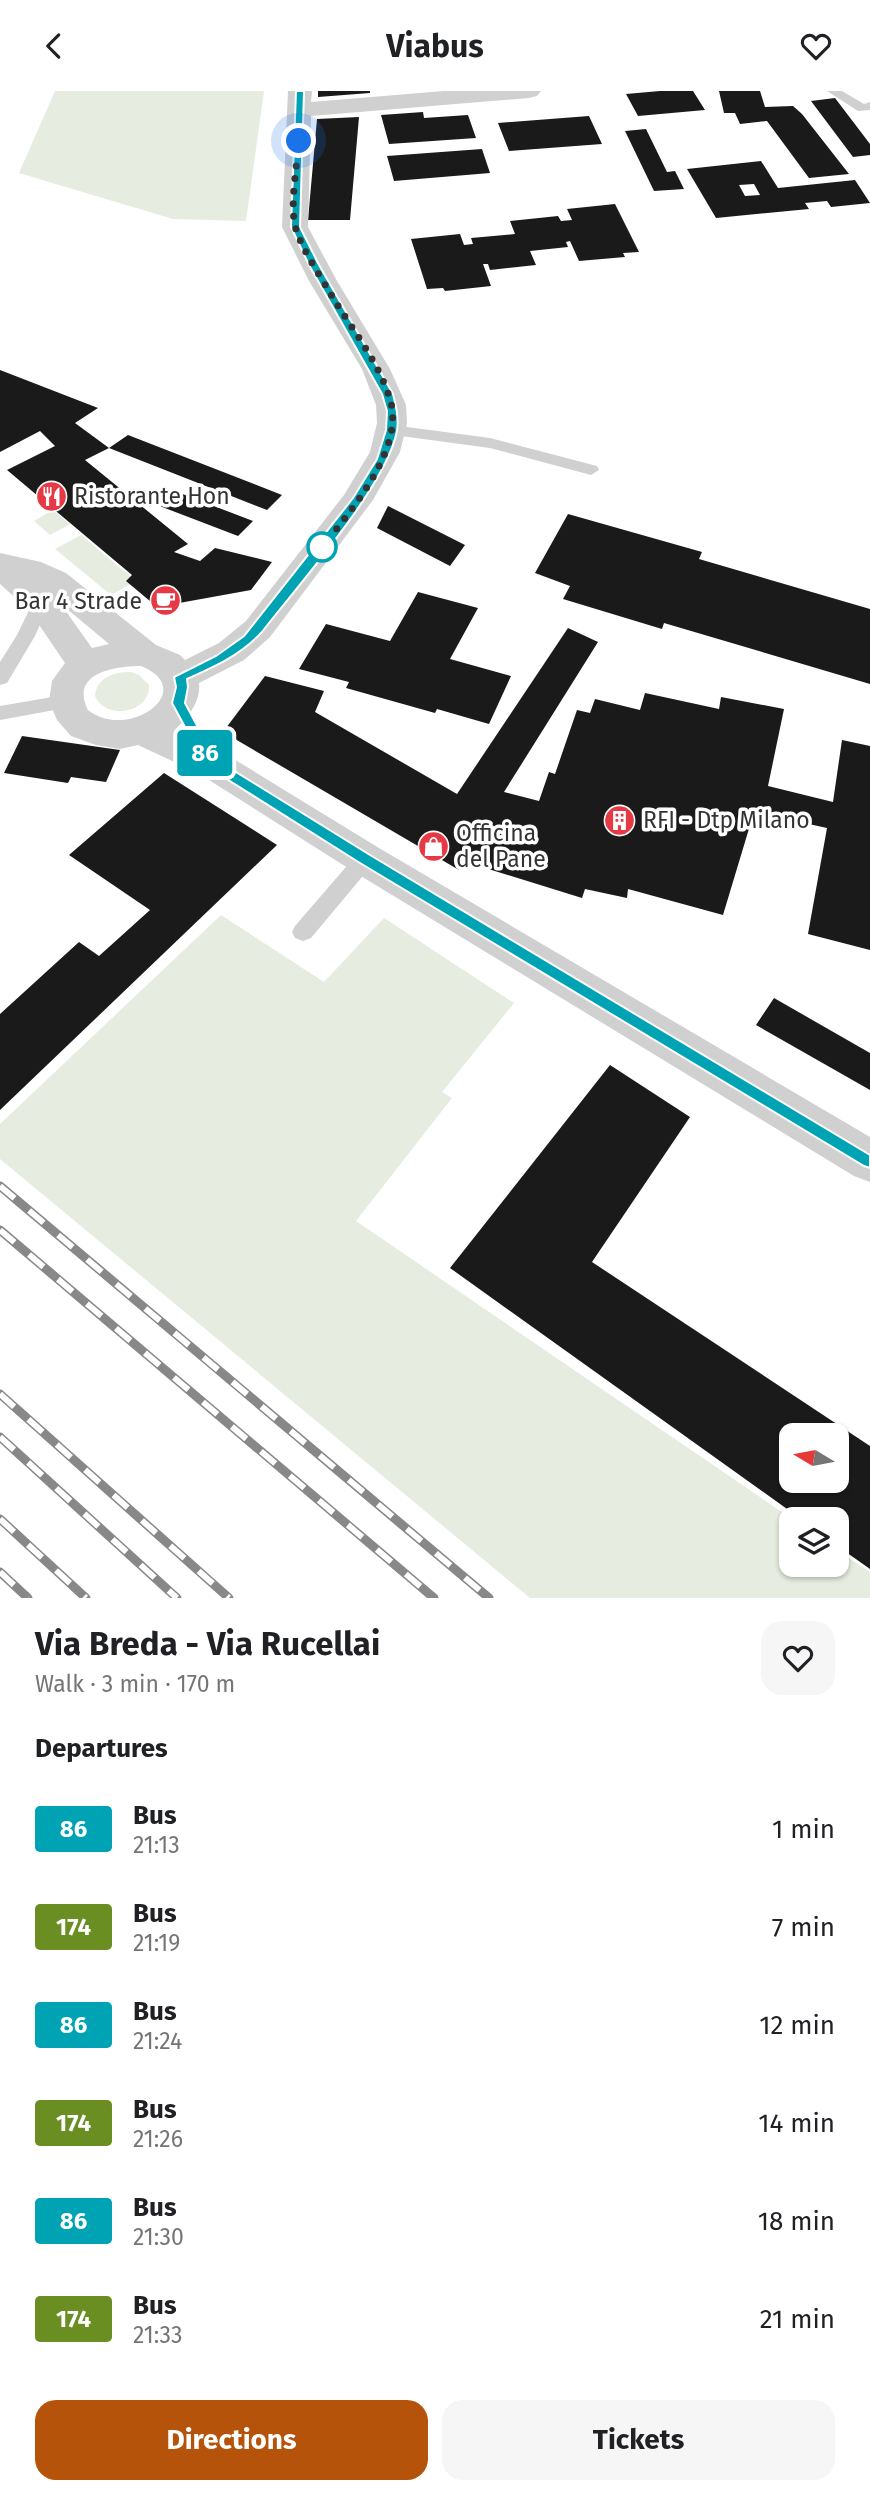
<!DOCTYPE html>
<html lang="en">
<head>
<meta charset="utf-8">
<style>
	:root { --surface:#fff; --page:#f6f6f6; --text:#202124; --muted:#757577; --accent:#b45309 }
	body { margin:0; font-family:"Fira Sans",sans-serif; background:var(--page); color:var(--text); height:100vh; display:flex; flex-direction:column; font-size:26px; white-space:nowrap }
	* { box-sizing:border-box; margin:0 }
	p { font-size:23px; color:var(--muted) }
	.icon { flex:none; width:38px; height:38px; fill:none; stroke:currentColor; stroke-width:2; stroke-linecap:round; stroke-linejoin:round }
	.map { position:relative; height:1507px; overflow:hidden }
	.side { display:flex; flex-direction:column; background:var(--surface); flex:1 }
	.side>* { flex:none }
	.badge { padding:0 14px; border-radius:5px; font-size:24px; line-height:46px }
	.needle { width:46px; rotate:280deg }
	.tools { position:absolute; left:779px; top:1332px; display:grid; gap:14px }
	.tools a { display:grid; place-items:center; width:70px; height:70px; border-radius:14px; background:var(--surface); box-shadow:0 2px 5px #0004; font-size:35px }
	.you { position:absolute; width:35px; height:35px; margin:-18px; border:5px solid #fff; border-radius:50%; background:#1a73e8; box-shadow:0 0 0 10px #1a73e833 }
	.map>.badge { position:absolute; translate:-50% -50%; box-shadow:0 0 0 4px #fff }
	h2 { padding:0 35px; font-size:26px; line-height:63px }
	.round { display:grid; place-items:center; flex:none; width:74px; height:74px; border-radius:21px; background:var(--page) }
	.summary { display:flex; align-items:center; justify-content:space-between; height:119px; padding:0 35px }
	h1 { font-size:33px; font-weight:700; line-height:52px }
	.cta { display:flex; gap:14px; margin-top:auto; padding:14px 35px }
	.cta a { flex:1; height:80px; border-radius:21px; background:var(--accent); color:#fff; font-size:28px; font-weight:700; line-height:80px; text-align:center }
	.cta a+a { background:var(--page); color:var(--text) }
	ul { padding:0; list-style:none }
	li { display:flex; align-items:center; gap:21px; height:98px; padding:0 35px }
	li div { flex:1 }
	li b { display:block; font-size:26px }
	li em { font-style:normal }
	li .badge { min-width:77px; font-weight:700; text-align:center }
	header { display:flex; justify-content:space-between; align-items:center; height:91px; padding:0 35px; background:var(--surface); font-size:32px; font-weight:700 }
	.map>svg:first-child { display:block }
</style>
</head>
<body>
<header><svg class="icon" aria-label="back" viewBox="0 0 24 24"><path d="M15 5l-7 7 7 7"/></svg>Viabus<svg class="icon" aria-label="heart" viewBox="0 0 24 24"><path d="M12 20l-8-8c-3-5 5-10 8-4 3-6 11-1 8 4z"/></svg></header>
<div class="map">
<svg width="870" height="1507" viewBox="0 0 870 1507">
	<rect width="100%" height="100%" fill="#fff"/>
	<path fill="#e6ecdf" d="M55,0H264L246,130L173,128L19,82Z
		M53,419L70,433L50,444L34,430Z
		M81,444L136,490L111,504L55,458Z
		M131,581L139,584L149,594C151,622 105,630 95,605C97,586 114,581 131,581Z
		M221,824L324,891L384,827L514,912L442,1001L452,1007L356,1130L792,1428L791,1474H836L837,1459L870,1481V1507H530L0,1068V1033Z"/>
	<path fill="#1a1a1a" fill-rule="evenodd" d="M318,0H370V2L318,6Z
		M660,0H693L705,19L638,25L626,3Z
		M719,0H760L765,16L793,15L802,23L849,83L809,87L767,30L740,33L735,22H724Z
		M835,7L870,53V64L853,66L811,10Z
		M423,21L424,27L468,24L476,47L389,53L381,24Z
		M589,25L602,53L509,60L498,32Z
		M359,26L350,129H308L317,28Z
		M646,38L667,81L675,80L684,98L654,100L625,40Z
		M482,58L490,82L394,90L387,65Z
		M761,70L778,97L855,89L870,112L831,116L827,110L805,112L809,118L716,127L687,78ZM754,93L760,104L745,105L739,94Z
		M615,113L639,161L623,162L625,166L579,170L570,150L566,151L568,156L530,160L536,174L490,179L488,173H483L491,195L445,200L443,197L427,198L411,148L460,143L464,154L473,153L471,147L515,143L510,130L558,125L561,130L572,129L567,118Z
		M0,279L98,317L75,332L109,357L85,369L188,453L174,461L200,470L215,457L272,471L251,499L157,516L126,490L132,484L7,379L55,355L40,340L0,361Z
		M128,344L282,404L267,419L109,357Z
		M172,399L253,430L238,445L157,414Z
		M388,415L465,454L450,475L377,437Z
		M568,423L702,461L699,468L870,518V593L664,532L662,538L563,508L570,495L535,482Z
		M418,501L478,517L450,568L511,585L489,633L437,618L435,622L346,597L349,591L299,578L326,533L390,550Z
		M568,537L598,551L504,701L539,710L549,681L555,683L577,619L590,622L595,608L640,619L645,602L719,618L721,606L784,618L768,695L833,711L842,649L870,655V859L808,843L827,737L754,721L723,824L628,798L627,807L585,798L582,807L466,771L459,779L223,641L265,585L324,600L315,621L457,703Z
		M22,645L120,659L106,691L71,686L68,692L4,682Z
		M164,682L277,754L0,1019V923L79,851L99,865L150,819L69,764Z
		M774,907L870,962V999L756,934Z
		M610,974L690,1026L592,1171L870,1355V1478L836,1454V1428H801L450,1177ZM791,1344H836V1390H791Z"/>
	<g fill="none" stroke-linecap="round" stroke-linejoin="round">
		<path fill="#d0d0d0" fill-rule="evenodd" d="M827,0H842L864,13L870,11V19L858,20Z
			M392,334L490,347L597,375L599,379L591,384L490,357L386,343L384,339Z
			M41,505L47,507L50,511L35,545L7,592L0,594V571L17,544L35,507Z
			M64,604L71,606L74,611L71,616L0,629V615Z
			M365,760L372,762L376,768L372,774L311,847L303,850L295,847L292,841L295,835L358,762Z"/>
		<path fill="#d0d0d0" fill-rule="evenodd" d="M288,0H312L311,11L444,0H541L537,5L529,7L311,25L308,136L337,190L390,278L406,314L407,332L400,361L373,409L270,546L244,569L199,592C201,612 187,627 174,640L224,662L379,757L870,1046V1091L854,1085L351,779L198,682L138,654L120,658L96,654L71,645L57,629L49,610L52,590L65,572L29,519L0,493V462L41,471L66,482L156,554L180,564L185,569L219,552L246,530L344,404L370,361L377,332L376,314L362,278L309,190L282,136ZM60,512L109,553L92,557ZM141,575C200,599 128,651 88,619C69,582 115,575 141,575Z"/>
		<defs>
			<path id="rail" d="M0,1095L489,1507
				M0,1139L434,1507
				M0,1303L229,1507
				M0,1346L177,1507
				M0,1428L86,1507
				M0,1481L28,1507"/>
		</defs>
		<use href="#rail" stroke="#888" stroke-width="9"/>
		<use href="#rail" stroke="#fff" stroke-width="6" stroke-dasharray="19" stroke-linecap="butt"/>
	</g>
	<path fill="#00a3b4" stroke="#fff" stroke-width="2" d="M296,0H304L300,136L319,174L393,303C396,315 399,327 397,340C386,396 299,493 262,541C241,564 214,576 187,588L188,596L185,612L215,668L370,764L870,1064V1077L864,1075L360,772L206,675L172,612L176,596L174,586L216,565L244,545L353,407L377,368L386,339L387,320L382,303L309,174L291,136Z"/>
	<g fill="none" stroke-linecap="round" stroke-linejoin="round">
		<path stroke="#333" stroke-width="7" stroke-dasharray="0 12.6" d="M299,50C297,74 290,112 295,135C302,159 319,183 332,205C352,238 381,274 391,312C403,362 347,424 319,460L322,456"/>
	</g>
	<defs>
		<symbol id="restaurant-disc" viewBox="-11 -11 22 22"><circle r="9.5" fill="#e63946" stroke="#fff"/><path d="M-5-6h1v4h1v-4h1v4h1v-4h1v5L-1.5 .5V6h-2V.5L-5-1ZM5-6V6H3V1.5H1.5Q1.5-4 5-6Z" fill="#fff"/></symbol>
		<symbol id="cafe-disc" viewBox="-11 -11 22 22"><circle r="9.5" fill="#e63946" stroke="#fff"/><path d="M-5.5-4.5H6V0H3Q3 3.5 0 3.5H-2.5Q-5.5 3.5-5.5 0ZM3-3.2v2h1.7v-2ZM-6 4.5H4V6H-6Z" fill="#fff"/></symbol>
		<symbol id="building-disc" viewBox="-11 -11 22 22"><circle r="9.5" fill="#e63946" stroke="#fff"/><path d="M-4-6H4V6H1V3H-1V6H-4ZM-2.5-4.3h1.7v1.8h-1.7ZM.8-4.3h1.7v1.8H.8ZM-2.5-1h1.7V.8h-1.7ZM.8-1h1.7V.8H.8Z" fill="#fff"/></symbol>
		<symbol id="shop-disc" viewBox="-11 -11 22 22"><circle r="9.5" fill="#e63946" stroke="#fff"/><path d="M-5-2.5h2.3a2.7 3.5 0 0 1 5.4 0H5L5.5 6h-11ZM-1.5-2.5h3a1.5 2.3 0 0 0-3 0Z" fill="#fff"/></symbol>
	</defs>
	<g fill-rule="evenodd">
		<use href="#restaurant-disc" x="34" y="388" width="35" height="35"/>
		<use href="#cafe-disc" x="148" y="492" width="35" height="35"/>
		<use href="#building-disc" x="602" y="712" width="35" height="35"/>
		<use href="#shop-disc" x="416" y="738" width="35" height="35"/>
	</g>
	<circle fill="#fff" stroke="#00a3b4" stroke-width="3.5" cx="322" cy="456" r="14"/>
	<g text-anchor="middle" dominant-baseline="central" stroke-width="7" stroke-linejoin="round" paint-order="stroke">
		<g font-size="23" fill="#333" stroke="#fff" text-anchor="start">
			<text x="74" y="405">Ristorante Hon</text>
			<text x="142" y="510" text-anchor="end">Bar 4 Strade</text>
			<text x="643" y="729">RFI - Dtp Milano</text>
			<text x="456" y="742">Officina<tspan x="456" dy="26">del Pane</tspan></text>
		</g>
	</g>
</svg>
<div class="tools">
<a><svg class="needle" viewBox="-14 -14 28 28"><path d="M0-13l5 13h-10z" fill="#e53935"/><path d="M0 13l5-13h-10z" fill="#757577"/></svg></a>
<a><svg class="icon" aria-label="layers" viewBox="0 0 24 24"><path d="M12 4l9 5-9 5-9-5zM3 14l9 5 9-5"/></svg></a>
</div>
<div class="you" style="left:299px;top:50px"></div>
<b class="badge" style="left:205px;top:662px;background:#00a3b4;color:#fff">86</b>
</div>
<section class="side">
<div class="summary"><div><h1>Via Breda - Via Rucellai</h1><p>Walk · 3 min · 170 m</p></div><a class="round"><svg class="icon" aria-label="heart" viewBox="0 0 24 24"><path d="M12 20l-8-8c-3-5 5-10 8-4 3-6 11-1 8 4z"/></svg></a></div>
<h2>Departures</h2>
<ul>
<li><span class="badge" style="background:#00a3b4;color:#fff">86</span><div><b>Bus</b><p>21:13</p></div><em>1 min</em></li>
<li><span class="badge" style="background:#6b8e23;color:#fff">174</span><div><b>Bus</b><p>21:19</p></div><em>7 min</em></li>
<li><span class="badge" style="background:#00a3b4;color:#fff">86</span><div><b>Bus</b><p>21:24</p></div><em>12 min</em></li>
<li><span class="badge" style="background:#6b8e23;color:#fff">174</span><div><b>Bus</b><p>21:26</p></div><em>14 min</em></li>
<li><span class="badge" style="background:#00a3b4;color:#fff">86</span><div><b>Bus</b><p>21:30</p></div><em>18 min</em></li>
<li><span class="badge" style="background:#6b8e23;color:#fff">174</span><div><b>Bus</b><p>21:33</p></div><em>21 min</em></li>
</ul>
<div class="cta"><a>Directions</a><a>Tickets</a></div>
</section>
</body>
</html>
